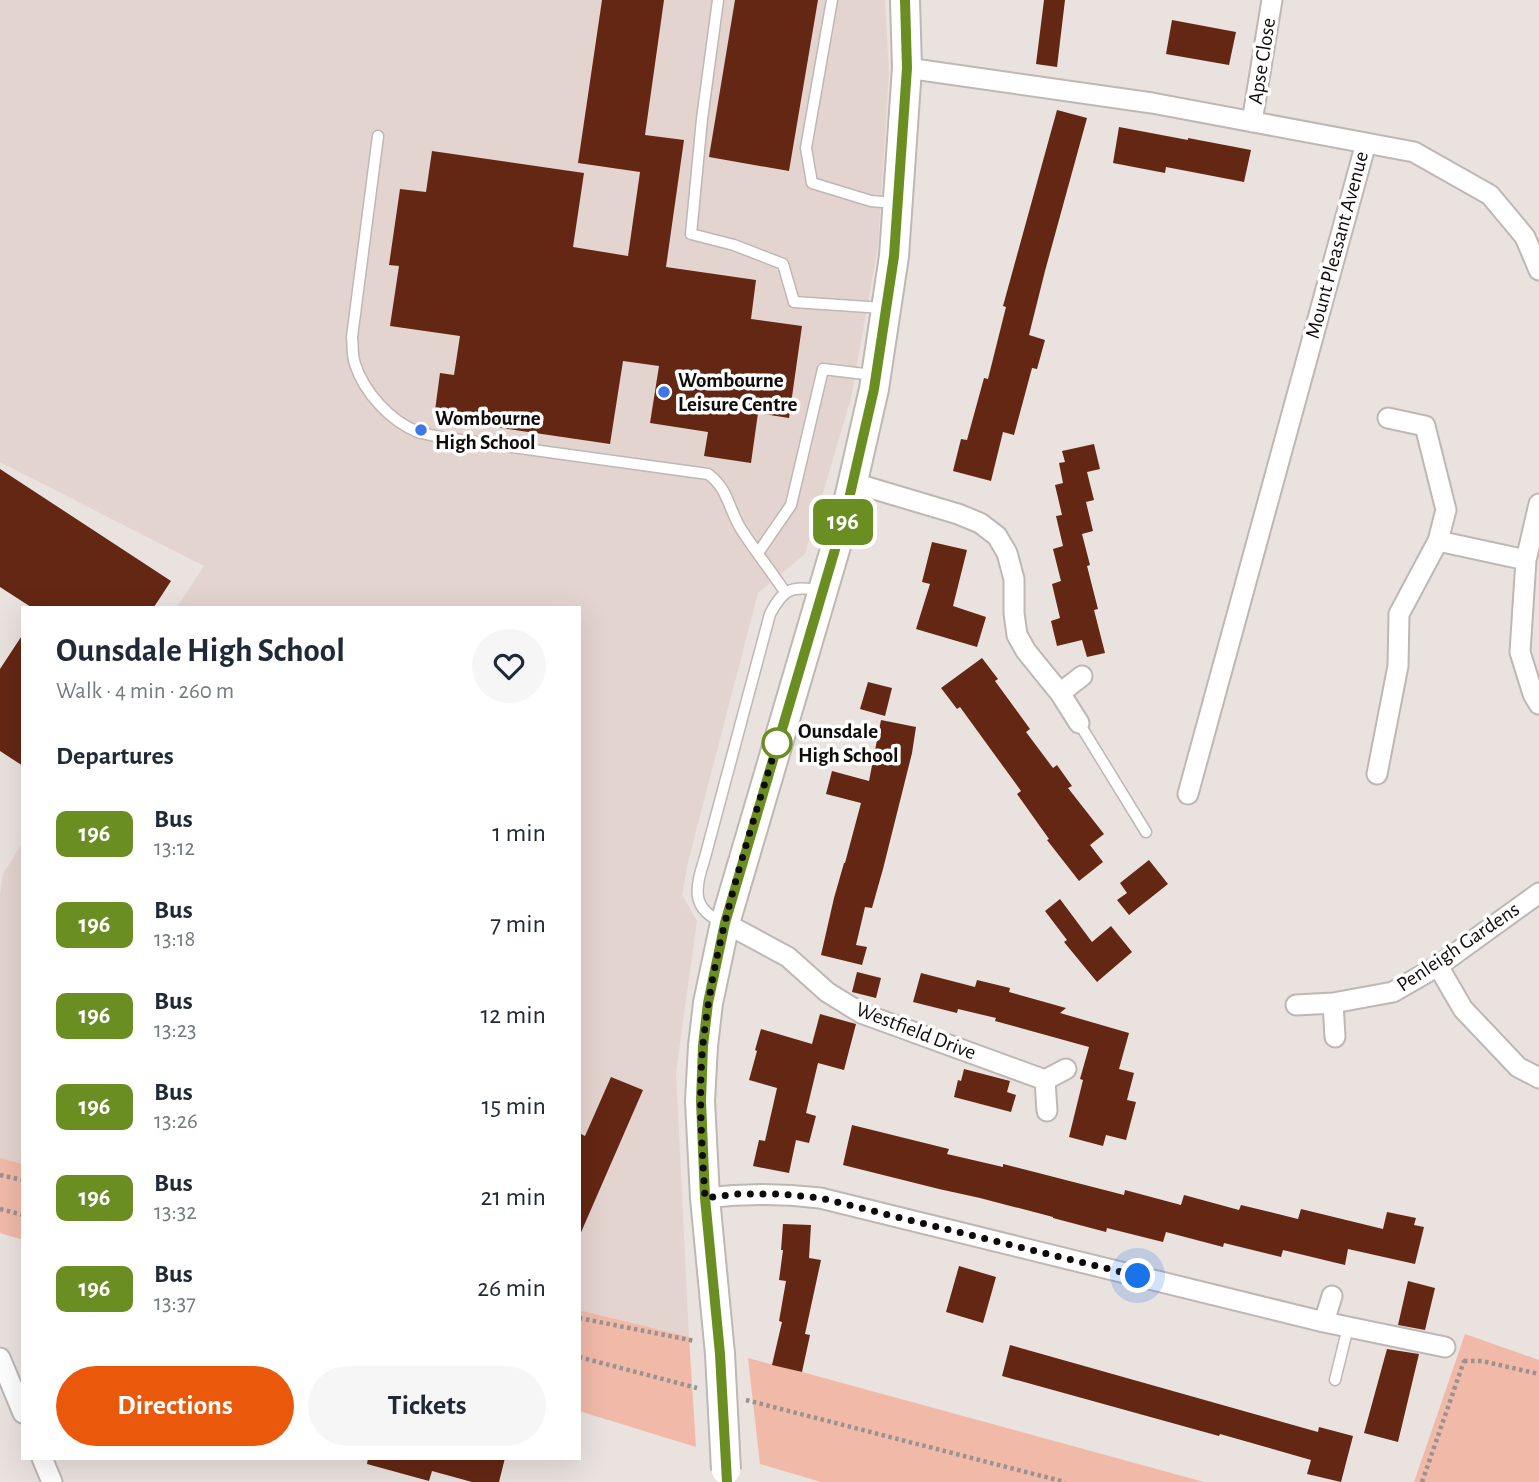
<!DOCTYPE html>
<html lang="en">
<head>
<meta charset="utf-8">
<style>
	:root { --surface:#fff; --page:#f6f6f7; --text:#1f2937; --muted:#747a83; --accent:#ea580c }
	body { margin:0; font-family:"Alegreya Sans",sans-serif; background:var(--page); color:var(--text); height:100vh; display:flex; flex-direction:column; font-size:26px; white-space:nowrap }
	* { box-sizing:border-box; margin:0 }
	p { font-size:23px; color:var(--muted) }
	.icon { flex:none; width:38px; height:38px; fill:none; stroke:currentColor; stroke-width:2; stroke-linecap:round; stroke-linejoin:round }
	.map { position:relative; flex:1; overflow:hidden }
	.details { position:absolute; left:21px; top:606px; width:560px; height:854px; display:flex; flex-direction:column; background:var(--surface); border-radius:0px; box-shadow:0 7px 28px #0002 }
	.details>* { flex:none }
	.badge { padding:0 14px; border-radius:10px; font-size:24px; line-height:46px }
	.you { position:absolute; width:35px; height:35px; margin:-18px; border:5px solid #fff; border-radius:50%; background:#1a73e8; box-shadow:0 0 0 10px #1a73e833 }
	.map>.badge { position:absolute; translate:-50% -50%; box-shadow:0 0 0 4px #fff }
	h2 { padding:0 35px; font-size:26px; line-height:63px }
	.round { display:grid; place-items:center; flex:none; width:74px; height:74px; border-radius:37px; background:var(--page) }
	.head { display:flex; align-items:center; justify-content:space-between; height:119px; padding:0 35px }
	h1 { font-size:33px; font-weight:700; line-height:52px }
	.action { display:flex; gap:14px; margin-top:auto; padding:14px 35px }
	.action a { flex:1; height:80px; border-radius:42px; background:var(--accent); color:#fff; font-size:28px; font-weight:700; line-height:80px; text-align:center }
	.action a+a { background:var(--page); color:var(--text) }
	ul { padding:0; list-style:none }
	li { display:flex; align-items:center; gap:21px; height:91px; padding:0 35px }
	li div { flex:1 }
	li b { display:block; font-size:26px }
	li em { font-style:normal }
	li .badge { min-width:77px; font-weight:700; text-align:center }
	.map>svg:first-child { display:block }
</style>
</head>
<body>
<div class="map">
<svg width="1539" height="1482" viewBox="0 0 1539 1482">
	<rect width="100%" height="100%" fill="#eae2df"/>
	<path fill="#e4d4cf" d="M0,0H885L889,73L878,246L851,398L805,554L758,593L688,862L682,895L697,921L676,1072L689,1337L579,1310V607H177L204,566L0,462Z
		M23,842V1164L0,1158V893L3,874Z"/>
	<path fill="#f1b9a8" d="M0,1158L23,1164V1240L0,1233Z
		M579,1310L689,1337L696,1447L579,1411Z
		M1465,1334L1539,1360V1482H1414Z
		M748,1358L802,1372L1204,1482H821L760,1464Z"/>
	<path fill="#642713" d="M602,0H664L645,135L684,140L666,267L756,280L751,319L802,326L789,418L758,413L751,463L704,456L708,432L650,423L659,366L623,361L610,444L434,418L440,373L454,375L460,336L390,326L399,266L389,265L400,189L426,192L432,151L584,173L573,247L628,256L640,172L578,163Z
		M735,0H818L789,171L709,157Z
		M1044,0H1065L1057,67L1036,64Z
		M1172,20L1236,32L1229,65L1166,54Z
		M1057,110L1087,118L1045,271L1029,335L1045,340L1037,369L1032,368L1014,435L1003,432L991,481L953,471L961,439L967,440L984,378L988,379L1006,307L1003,306Z
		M1119,127L1188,140V138L1251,150L1244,182L1166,167L1165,173L1113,163Z
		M1094,444L1100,469L1087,472L1094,500L1086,502L1093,531L1082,534L1090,565L1087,566L1098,609L1094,610L1105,653L1087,657L1082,640L1057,646L1051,621L1060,618L1052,584L1061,581L1053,549L1063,546L1056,516L1062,515L1055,485L1063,483L1059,463L1065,462L1062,451Z
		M0,469L171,581L154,607H31L0,587Z
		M932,542L967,550L953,606L986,617L977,647L916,629L930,584L922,582Z
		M23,634V766L0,751V669Z
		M982,658L998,679L995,681L1030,729L1026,732L1053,768L1057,765L1072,786L1068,788L1104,834L1090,845L1103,862L1079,881L1047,840L1049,839L1017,794L1021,791L960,707L957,709L941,688Z
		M868,682L892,688L885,716L860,709Z
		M881,720L916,727L912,753L883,869L872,908L865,907L856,945L867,947L862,965L821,955L834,898L844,863H845L861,803L826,794L832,771L869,781Z
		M1149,860L1168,884L1129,915L1117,900L1127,893L1120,883Z
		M1060,899L1092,942L1111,926L1132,952L1097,982L1064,942L1067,940L1045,911Z
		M857,972L881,978L876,998L852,992Z
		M921,973L975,987L977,980L1010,988L1009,992L1066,1008L1060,1013L1129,1033L1119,1069L1134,1073L1127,1100L1136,1102L1126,1140L1106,1135L1103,1146L1069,1137L1083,1080L1080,1079L1089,1047L995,1021L996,1018L958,1009L957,1013L913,1002Z
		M820,1014L856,1024L844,1070L818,1063L806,1113L816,1116L809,1143L796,1140L789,1173L753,1166L759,1140L765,1141L777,1088L749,1080L757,1051L755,1050L761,1029L812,1044Z
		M964,1069L1010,1081L1007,1092L1016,1095L1011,1112L954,1097L958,1080L961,1081Z
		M611,1077L643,1090L579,1237V1133L585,1136Z
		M852,1125L949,1149L947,1154L1003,1167V1164L1124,1195L1125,1190L1181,1205L1184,1195L1239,1210L1241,1205L1298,1219L1301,1209L1383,1229L1387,1212L1416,1218L1414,1225L1424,1227L1415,1264L1348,1249L1345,1265L1283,1250L1281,1257L1224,1243L1223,1247L1166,1232L1163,1242L1107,1228L1106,1232L1053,1218V1217L980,1198L939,1189L843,1165Z
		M783,1224L811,1225L809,1258L821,1260L805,1334L810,1335L802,1372L772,1365L782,1322L779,1321L786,1281L779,1280L783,1250H781Z
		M959,1266L996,1277L983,1323L946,1312Z
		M1408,1281L1435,1288L1425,1330L1398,1325Z
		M1010,1345L1318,1432L1319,1427L1353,1436L1341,1482L1307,1474L1311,1460L1220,1434L1219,1436L1002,1376Z
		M1387,1349L1419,1354L1398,1442L1364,1433Z
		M368,1458H505L499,1482H472L432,1471L429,1481L367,1464Z"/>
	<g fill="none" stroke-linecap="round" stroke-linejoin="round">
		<defs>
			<path id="lane" d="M718,0L702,119L691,234L734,245L783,264L794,302L883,308
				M832,0L806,148L812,183L871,201L894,203
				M378,136L352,337C353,346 352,356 355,364C364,392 390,421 418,432C424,434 432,435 439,437L708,474C728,488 729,510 741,529C755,551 771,571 785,592
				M758,553L791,505L823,369L873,375
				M1079,723L1146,832
				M724,923C692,910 694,890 704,861L770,614C784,588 791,586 820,590
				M1335,1380L1348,1327"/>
			<path id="street" d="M907,68L1152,103L1366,143L1188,794
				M1252,122L1272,0
				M1366,143L1414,152L1490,195L1525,237L1539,270
				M854,483L958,514L980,523L997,536L1007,553L1014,579V613L1017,635L1026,651L1060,693L1079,723
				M1539,504L1526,560L1520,652L1533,694L1539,704
				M1438,541L1526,560
				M1060,693L1082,676
				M1377,774L1398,666L1399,614L1438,541L1446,510L1425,426L1388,418
				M725,923L788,957L827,992L861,1013L1045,1080
				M1438,966L1463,1009L1518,1067L1539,1078
				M1333,1003L1335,1037
				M1296,1005L1333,1003L1393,992L1438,966L1539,893
				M1047,1111L1045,1080L1066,1069
				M705,1198C746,1193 779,1193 820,1198L1324,1322L1445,1347
				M1324,1322L1332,1296
				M0,1358L23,1413
				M42,1458L52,1482"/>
			<path id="secondary" d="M720,1354L705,1198L700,1101L703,1046L708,1003L725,923L846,512L874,389L894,256L907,68L905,0"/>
		</defs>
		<use href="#lane" stroke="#beb7b4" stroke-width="13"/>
		<use href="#street" stroke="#beb7b4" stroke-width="23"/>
		<use href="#secondary" stroke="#beb7b4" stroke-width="32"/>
		<path stroke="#989290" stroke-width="4.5" stroke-dasharray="3.5 3.5" stroke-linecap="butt" d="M0,1175L23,1180
			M0,1209L23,1215
			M579,1318L695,1341
			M579,1357L697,1388
			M1464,1361H1482L1539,1374
			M746,1400L1065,1482
			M1422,1482L1464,1361L1461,1359"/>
		<use href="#lane" stroke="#fff" stroke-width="10"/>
		<use href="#street" stroke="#fff" stroke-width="19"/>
		<use href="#secondary" stroke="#fff" stroke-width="28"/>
		<defs>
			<path id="secondary-bridge" d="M720,1354L726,1470"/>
		</defs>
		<use href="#secondary-bridge" stroke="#beb7b4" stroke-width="32" stroke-linecap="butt"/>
		<use href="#secondary-bridge" stroke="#fff" stroke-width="28"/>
	</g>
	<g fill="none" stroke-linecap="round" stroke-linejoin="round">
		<defs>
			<path id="line" d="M727,1482L720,1354L705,1198L701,1101L703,1046L708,1003L725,923L846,512L874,389L894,256L907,68L905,0"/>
		</defs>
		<use href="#line" stroke="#fff" stroke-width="16"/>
		<use href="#line" stroke="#6b8e23" stroke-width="10"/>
		<path stroke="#0f0c0b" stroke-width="7" stroke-dasharray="0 12.6" d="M777,743L780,734C749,836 714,938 703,1044C698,1095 702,1147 705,1198L738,1194H780L820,1198L1138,1276"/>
	</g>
	<g fill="#4077e7" stroke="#fff" stroke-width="2.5">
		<circle cx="664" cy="392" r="7"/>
		<circle cx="421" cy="430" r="7"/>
	</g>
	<circle fill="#fff" stroke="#6b8e23" stroke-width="3.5" cx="777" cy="743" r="14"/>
	<g text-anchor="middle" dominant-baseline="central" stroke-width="7" stroke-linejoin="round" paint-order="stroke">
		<g font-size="21" fill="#0f0c0b" stroke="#fff">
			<text transform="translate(1262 61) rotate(-81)">Apse Close</text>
			<text transform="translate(1337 245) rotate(-75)">Mount Pleasant Avenue</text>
			<text transform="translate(1458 947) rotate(-34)">Penleigh Gardens</text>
			<text transform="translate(916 1031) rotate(21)">Westfield Drive</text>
		</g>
		<g font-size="21" font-weight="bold" fill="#0f0c0b" stroke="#fff" text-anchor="start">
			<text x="678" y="380">Wombourne<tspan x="678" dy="24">Leisure Centre</tspan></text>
			<text x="435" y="418">Wombourne<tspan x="435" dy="24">High School</tspan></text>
		</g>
		<g font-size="21" font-weight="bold" fill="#0f0c0b" stroke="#fff" text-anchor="start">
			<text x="798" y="731">Ounsdale<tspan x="798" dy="24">High School</tspan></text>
		</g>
	</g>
</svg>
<div class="you" style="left:1138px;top:1276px"></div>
<b class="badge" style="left:843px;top:522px;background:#6b8e23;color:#fff">196</b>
<section class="details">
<div class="head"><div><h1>Ounsdale High School</h1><p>Walk · 4 min · 260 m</p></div><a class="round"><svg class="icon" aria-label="heart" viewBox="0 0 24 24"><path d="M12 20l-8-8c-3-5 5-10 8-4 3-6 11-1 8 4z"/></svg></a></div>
<h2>Departures</h2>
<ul>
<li><span class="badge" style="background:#6b8e23;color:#fff">196</span><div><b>Bus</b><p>13:12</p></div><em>1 min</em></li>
<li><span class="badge" style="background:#6b8e23;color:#fff">196</span><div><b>Bus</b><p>13:18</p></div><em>7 min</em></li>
<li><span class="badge" style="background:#6b8e23;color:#fff">196</span><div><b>Bus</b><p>13:23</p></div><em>12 min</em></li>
<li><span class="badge" style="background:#6b8e23;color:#fff">196</span><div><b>Bus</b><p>13:26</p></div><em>15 min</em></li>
<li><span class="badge" style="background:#6b8e23;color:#fff">196</span><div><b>Bus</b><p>13:32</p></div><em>21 min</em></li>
<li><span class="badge" style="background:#6b8e23;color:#fff">196</span><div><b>Bus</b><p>13:37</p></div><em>26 min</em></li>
</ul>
<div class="action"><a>Directions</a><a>Tickets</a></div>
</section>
</div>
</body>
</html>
